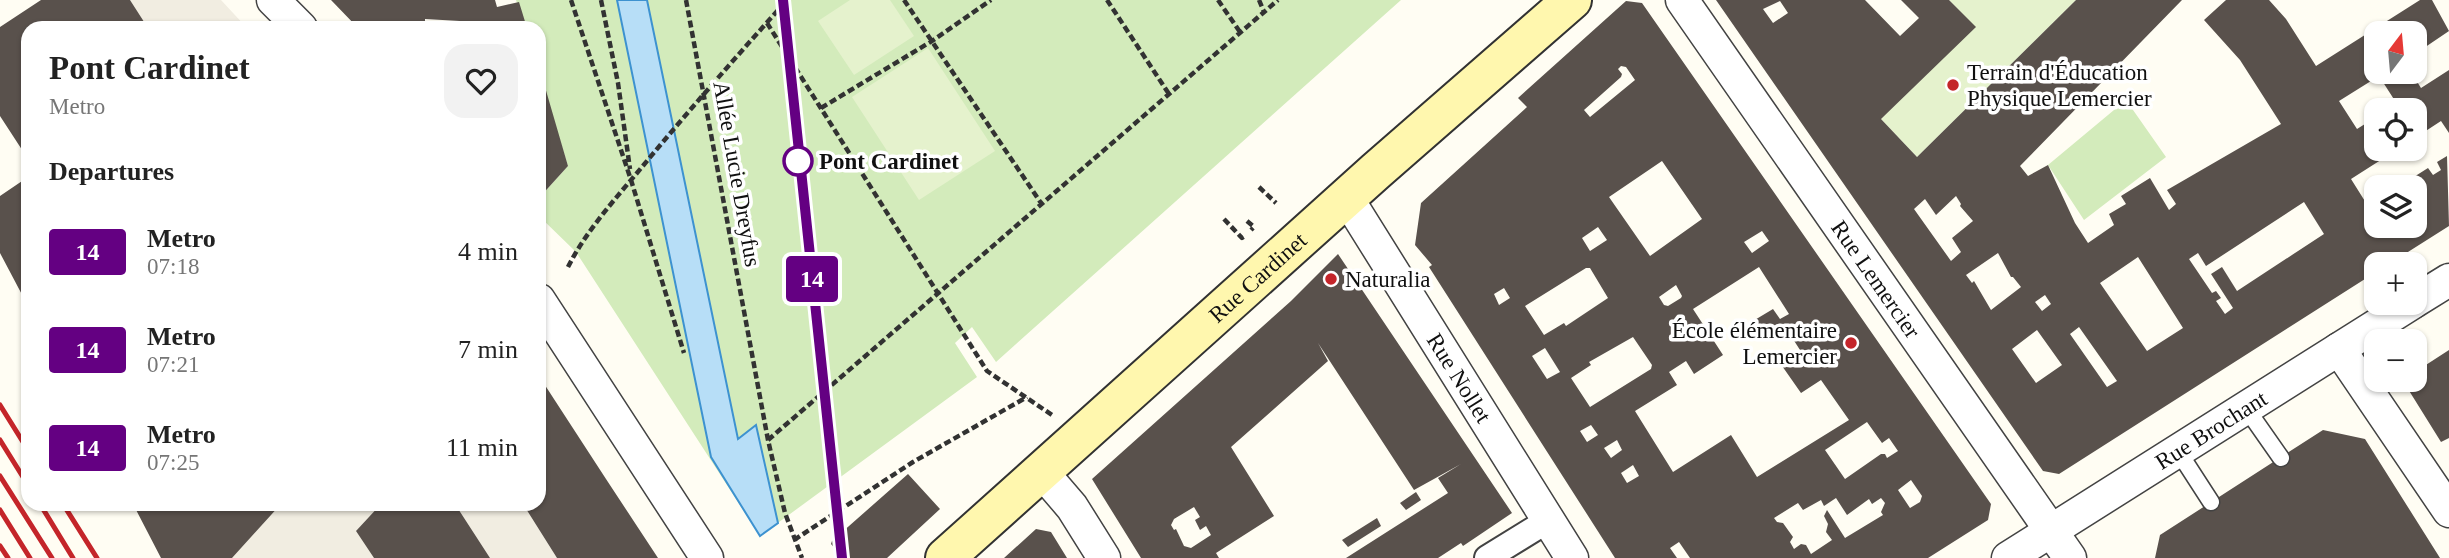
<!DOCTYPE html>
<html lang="en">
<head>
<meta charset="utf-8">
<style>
	:root { --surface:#fff; --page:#f2f2f2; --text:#222; --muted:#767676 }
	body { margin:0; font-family:Georgia,serif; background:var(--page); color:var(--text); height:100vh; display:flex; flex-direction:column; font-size:26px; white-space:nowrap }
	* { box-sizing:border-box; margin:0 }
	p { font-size:23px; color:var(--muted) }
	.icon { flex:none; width:38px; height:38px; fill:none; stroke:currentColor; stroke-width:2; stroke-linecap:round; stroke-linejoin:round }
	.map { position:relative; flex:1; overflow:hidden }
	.side { position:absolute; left:21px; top:21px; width:525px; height:490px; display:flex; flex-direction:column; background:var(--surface); border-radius:21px; box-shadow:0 2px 5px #0004 }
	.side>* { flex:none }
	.badge { padding:0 14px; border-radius:5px; font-size:24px; line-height:46px }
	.needle { width:46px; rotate:16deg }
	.controls { position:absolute; left:2364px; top:21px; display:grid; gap:14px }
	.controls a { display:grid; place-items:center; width:63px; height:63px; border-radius:14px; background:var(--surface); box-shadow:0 2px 5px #0004; font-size:35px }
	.map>.badge { position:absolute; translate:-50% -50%; box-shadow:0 0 0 4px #fff }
	h2 { padding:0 28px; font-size:26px; line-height:63px }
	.round { display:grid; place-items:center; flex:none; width:74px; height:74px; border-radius:21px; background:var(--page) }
	.summary { display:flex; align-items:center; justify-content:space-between; height:119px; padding:0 28px }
	h1 { font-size:33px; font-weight:600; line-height:52px }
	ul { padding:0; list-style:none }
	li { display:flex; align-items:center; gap:21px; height:98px; padding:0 28px }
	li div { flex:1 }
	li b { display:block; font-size:26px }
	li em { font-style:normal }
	li .badge { min-width:77px; font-weight:700; text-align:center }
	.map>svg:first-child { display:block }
</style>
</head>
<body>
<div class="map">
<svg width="2449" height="558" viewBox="0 0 2449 558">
	<rect width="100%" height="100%" fill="#fffdf3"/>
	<path fill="#d3ebbb" d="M516,0H1401L996,362L972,327L955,343L977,377L760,536L576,252L539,216V198L568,166L539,73V28H525Z
		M2126,100L2166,157L2084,220L2048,165Z"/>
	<path fill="#e5f2cd" d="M850,0H890L914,36L854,75L818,21Z
		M1949,0H2076L1917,157L1881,119L1975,27Z
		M928,48L995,151L919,200L852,97Z"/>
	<path fill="#f1ede1" d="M130,0H221L247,28H148Z
		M281,504H381L356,531L374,558H232Z
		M455,504H523L557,558H490Z"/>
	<path fill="#b7def7" stroke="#3d92d0" stroke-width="2" d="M617,0H647L738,439L756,425L778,523L760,536L711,457Z"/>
	<path fill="#59514c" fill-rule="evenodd" d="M41,0H130L148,28H28V159L0,116V27Z
		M331,0H495L497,7L519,2L527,28H460V21L425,19V28H358Z
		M1716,0H1865L1900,36L1919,18L1901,0H1949L1976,27L1881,119L1917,157L2076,0H2182L2020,166L2028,176L2048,165L2075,223L2088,243L2114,225L2109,214L2126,204L2121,196L2150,178L2169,210L2176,204L2167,190L2281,124L2240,60L2204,20L2226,0H2269L2286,19L2316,66L2420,0H2432L2449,31L2415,54V33H2376V72H2411L2421,88L2449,70V133L2441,121L2415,138V110H2400L2398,108L2387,110L2397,104L2379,76L2339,101L2357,129L2376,117V149H2398L2351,179L2373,214L2376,211V226H2415V187H2398L2428,168L2433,175L2441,170L2437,162L2447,156L2449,226L2389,264H2376V272L2059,474L2043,471ZM1780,1L1788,13L1773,23L1763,9ZM1956,196L1961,204L1960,206L1973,221L1952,238L1961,252L1951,261L1914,209L1925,199L1936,215ZM2304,202L2324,234L2237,291L2222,267L2211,274L2233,308L2225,314L2216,301L2221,298L2216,291L2212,293L2189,259L2198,253L2206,266ZM1998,253L2011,277H2013L2021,287L1991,310L1974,281L1972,283L1966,275ZM2138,257L2183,328L2147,351L2100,283ZM2045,295L2051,304L2042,311L2035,302ZM2079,327L2117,381L2107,387L2070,334ZM2037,330L2062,365L2036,383L2012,349Z
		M1626,1L1642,3L1991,504L1988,520L1928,558H1690L1679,542L1670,548L1677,558H1615L1429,267L1432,265L1415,245L1421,203L1527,107L1518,98ZM1621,66L1626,67L1635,80L1590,117L1584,110L1621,77L1622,74L1618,69ZM1662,161L1702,219L1650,256L1609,197ZM1598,227L1607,240L1590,251L1582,238ZM1762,231L1769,241L1752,253L1744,242ZM1759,267L1789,314L1780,319L1773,309L1753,321L1760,332L1763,330L1766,336L1784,325L1800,350L1780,363L1801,393L1821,380L1849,420L1757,477L1731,435L1673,472L1635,411L1677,385L1669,372L1686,361L1694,374L1723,355L1693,309ZM1586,268H1590L1608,298L1566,326L1564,323L1544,335L1525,306ZM1676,285L1682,296L1681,298L1668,306L1664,305L1659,297ZM1504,288L1510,298L1499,305L1494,294ZM1633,337L1652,365L1651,369L1590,407L1571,378L1591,365L1589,362ZM1545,348L1560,372L1547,379L1532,356ZM1867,422L1882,443L1889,438L1898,451L1887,458L1885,454H1881L1845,479L1825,450ZM1591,425L1598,435L1587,442L1580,431ZM1617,440L1622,450L1611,458L1604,448ZM1633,465L1639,476L1627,483L1621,473ZM1911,480L1922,496L1920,502L1910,508L1898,490ZM1836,498L1847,515L1869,499L1872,504L1881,498L1885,503L1881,512L1883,515L1845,538L1827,510L1824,516L1828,524L1826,532L1832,540L1811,554L1806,545L1801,544L1794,549L1790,542L1793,537L1783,523L1777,522L1774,518L1798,503L1803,510L1821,500L1824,506Z
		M540,70L568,166L539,198V71Z
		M28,177V306L0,253V196Z
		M1338,254L1512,513L1463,546L1461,543L1438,558H1346L1448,493L1438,478L1461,464L1414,490L1318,343L1328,361L1231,447L1274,516L1216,553L1219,558H1141L1092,479L1291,301ZM1194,507L1200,517L1195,520L1200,530L1206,526L1211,535L1191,548L1184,546L1176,529L1174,530L1171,525L1174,519Z
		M2449,350V438L2441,442L2408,389L2410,380H2415V372Z
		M539,376L606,479L658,558H557L523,504H539Z
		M2323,430L2365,439L2440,558H2155L2160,535Z
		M908,474L940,509L887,558H843L831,544L832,541Z
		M1416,492L1421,500L1406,510L1400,503Z
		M133,504H281L232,558H161Z
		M381,504H455L490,558H374L356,531Z
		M1377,518L1381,526L1348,547L1342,540Z
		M1036,529L1051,532L1067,558H1004Z"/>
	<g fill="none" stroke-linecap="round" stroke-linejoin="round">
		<defs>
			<path id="service" d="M2246,408L2281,458
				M2178,451L2211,502"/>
			<path id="pedestrian" d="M1487,558L1547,521"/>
			<g id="minor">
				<path d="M273,0L301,28"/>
				<path id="s1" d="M1682,0L2070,558"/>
				<path id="s2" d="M1347,198L1572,558"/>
				<path d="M539,300L707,558"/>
				<path d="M2415,301L2449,280"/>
				<path d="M2339,349L2449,511"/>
				<path d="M1042,472L1072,507L1104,558"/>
				<path id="s3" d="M2008,558L2412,303"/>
			</g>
			<g id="secondary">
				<path id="s4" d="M945,558L1376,171L1572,0"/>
			</g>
		</defs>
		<use href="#service" stroke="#434343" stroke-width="19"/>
		<use href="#pedestrian" stroke="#434343" stroke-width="28"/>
		<use href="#minor" stroke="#434343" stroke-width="35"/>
		<use href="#secondary" stroke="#323232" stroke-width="42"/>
		<path stroke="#323232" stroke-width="4.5" stroke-dasharray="7 3.5" stroke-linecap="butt" d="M571,0L631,180L684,353
			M601,0L618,83L630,169
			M686,0L768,440L785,513L802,558
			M904,0L1041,203
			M1107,0L1169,94
			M1218,0L1240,32
			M1259,0L1264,12
			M767,23L987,371L1052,415
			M821,108L932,41L991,0
			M1259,187L1276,203
			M1224,219L1242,238L1245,236
			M1247,221L1254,227L1251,230
			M568,267C586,231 616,198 642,167C689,110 738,55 787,0
			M768,440L1278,0
			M794,540L913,462L1027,397"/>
		<use href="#service" stroke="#fff" stroke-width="16"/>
		<use href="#pedestrian" stroke="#fff" stroke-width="24"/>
		<use href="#minor" stroke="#fff" stroke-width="32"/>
		<use href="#secondary" stroke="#fff7ae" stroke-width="38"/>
		<path stroke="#c4252a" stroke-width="5" d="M0,405L28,450
			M0,440L28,485
			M0,476L52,558
			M40,504L73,558
			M63,504L97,558
			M0,510L30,558
			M0,546L8,558"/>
	</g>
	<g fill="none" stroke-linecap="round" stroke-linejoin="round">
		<defs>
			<path id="line" d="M783,0L842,558"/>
		</defs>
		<use href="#line" stroke="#fff" stroke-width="16"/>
		<use href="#line" stroke="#640082" stroke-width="10"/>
	</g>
	<g fill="#c4252a" stroke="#fff" stroke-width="2.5">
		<circle cx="1953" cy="85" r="7"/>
		<circle cx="1331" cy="279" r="7"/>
		<circle cx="1851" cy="343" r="7"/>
	</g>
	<circle fill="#fff" stroke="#640082" stroke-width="3.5" cx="798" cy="161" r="14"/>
	<g text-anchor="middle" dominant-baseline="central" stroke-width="7" stroke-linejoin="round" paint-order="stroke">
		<g font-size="23" fill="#101010" stroke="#fff" text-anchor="start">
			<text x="1967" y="72">Terrain d'Éducation<tspan x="1967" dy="26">Physique Lemercier</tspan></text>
			<text x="1345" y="279">Naturalia</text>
			<text x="1837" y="330" text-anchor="end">École élémentaire<tspan x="1837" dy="26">Lemercier</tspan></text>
		</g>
		<g font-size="23" font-weight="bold" fill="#101010" stroke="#fff" text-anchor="start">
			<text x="819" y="161">Pont Cardinet</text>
		</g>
		<g font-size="23" fill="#101010" stroke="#fff">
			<text transform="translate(737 174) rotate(80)">Allée Lucie Dreyfus</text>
			<text stroke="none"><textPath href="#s4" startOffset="420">Rue Cardinet</textPath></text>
			<text stroke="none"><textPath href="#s1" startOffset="340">Rue Lemercier</textPath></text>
			<text stroke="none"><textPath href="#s2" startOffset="212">Rue Nollet</textPath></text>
			<text stroke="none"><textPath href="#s3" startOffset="240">Rue Brochant</textPath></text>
		</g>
	</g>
</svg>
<div class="controls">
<a><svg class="needle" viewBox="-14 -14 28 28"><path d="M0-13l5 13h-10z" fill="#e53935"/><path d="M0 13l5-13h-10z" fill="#767676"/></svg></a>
<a><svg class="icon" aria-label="locate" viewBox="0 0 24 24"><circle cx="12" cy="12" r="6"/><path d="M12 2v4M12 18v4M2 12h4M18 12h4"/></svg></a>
<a><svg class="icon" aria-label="layers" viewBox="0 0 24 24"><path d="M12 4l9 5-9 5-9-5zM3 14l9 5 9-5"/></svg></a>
<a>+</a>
<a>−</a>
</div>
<b class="badge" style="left:812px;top:279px;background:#640082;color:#fff">14</b>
<section class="side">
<div class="summary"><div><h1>Pont Cardinet</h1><p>Metro</p></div><a class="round"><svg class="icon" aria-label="heart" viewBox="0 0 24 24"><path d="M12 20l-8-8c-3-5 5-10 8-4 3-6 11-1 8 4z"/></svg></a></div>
<h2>Departures</h2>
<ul>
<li><span class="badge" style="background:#640082;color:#fff">14</span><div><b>Metro</b><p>07:18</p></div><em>4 min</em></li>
<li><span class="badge" style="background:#640082;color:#fff">14</span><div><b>Metro</b><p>07:21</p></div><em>7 min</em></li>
<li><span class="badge" style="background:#640082;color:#fff">14</span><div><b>Metro</b><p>07:25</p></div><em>11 min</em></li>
</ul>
</section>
</div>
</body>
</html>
